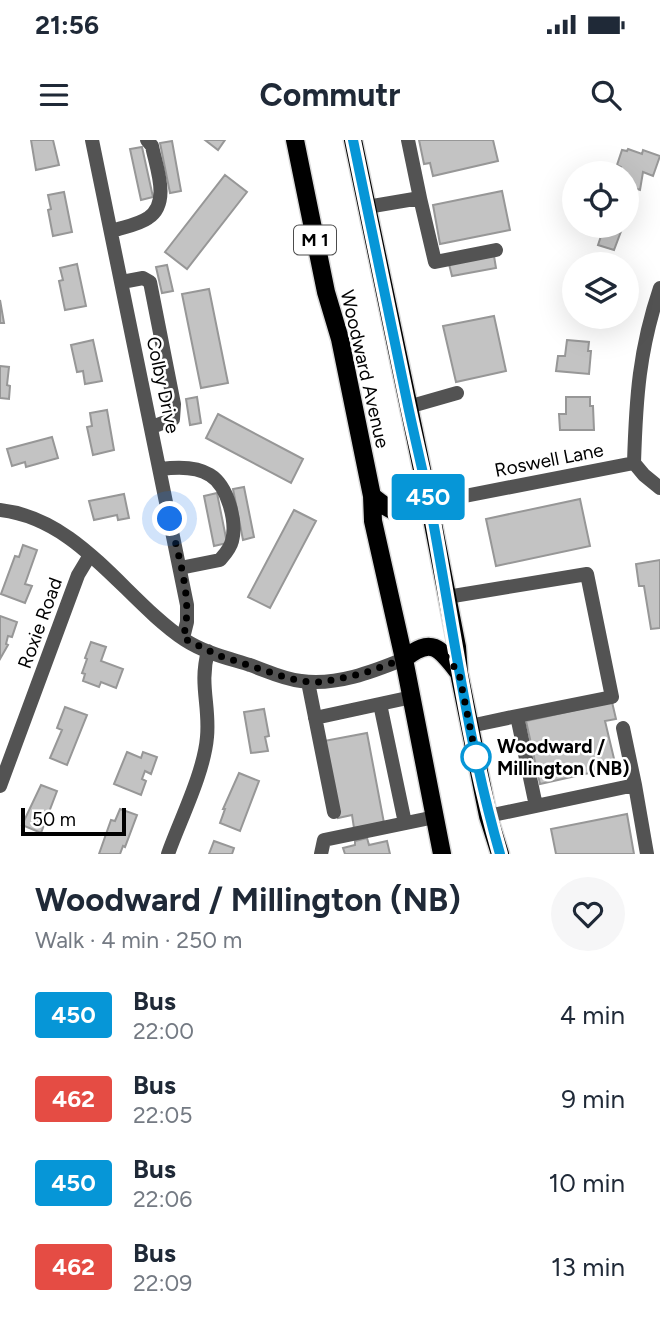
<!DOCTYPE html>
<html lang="en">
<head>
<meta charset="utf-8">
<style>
	:root { --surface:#fff; --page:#f6f6f7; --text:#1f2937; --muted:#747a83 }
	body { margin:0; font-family:Figtree,sans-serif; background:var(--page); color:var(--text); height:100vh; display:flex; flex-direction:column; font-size:26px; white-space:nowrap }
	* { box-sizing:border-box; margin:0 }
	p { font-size:23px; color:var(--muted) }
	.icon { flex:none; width:38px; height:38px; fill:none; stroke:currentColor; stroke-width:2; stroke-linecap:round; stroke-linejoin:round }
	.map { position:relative; height:714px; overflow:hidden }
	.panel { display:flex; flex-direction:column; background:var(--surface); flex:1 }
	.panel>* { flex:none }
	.badge { padding:0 14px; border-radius:5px; font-size:24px; line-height:46px }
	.tools { position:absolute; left:562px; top:21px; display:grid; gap:14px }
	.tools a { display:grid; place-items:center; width:77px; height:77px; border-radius:50%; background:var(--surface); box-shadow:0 7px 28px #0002; font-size:35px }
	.scale { position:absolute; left:21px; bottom:18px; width:105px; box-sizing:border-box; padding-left:7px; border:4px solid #000; border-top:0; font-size:19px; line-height:24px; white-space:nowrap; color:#000; -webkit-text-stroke:5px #fff; paint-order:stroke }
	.you { position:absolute; width:35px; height:35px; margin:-18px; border:5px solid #fff; border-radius:50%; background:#1a73e8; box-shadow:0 0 0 10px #1a73e833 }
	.map>.badge { position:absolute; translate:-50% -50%; box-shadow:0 0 0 4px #fff }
	.round { display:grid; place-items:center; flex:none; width:74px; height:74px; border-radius:37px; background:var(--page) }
	.overview { display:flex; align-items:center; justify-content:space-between; height:119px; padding:0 35px }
	h1 { font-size:33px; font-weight:700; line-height:52px }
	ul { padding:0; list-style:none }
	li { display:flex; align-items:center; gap:21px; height:84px; padding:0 35px }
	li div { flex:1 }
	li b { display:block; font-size:26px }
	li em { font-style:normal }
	li .badge { min-width:77px; font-weight:700; text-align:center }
	.status { display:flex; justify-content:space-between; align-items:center; height:49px; padding:0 35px; background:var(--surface); direction:ltr }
	.status svg { height:19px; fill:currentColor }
	header { display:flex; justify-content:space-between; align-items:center; height:91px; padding:0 35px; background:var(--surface); font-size:32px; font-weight:700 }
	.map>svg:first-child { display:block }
</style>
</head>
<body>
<div class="status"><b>21:56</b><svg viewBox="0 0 49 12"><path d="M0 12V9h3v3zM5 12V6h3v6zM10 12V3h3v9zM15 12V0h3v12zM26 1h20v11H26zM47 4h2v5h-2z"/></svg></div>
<header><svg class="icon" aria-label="menu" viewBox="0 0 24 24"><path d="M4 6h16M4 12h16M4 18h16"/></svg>Commutr<svg class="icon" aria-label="search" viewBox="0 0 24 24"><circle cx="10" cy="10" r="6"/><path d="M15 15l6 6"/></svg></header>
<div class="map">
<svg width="660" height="714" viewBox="0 0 660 714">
	<rect width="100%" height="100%" fill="#fff"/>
	<path fill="#c3c3c3" stroke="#979797" stroke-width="2" d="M31,0H53L59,25L36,30Z
		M205,0H225L218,10Z
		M419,0H493L498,21L433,36L430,23L424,24Z
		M172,1L181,51L170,53L160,3Z
		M142,7L153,57L141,60L130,9Z
		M628,9L642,14L643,10L660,16L653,36L643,32L640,50L626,45V33H619L621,27L617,25L622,10L627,11Z
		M225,35L247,52L187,129L165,112Z
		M502,51L510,90L440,104L433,65Z
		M64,52L72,92L53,96L48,70L51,69L48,55Z
		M599,86H623L614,110L598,105L604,87Z
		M494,116L496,128L452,136L449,124Z
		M77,124L86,166L65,170L59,141L63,140L60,128Z
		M167,125L173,151L162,153L156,127Z
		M209,149L228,243L201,248L182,154Z
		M0,160L4,183H0Z
		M494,176L506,231L456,242L443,186Z
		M93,200L102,241L85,244L83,231L77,232L71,205Z
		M567,200L589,202L588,211H591L589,234L556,231L558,216H565Z
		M0,226L9,227L7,245L10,246L9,259L0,258Z
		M197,257L201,283L190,285L186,259Z
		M566,257H590V266H593L594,290H560L559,274H566Z
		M107,270L114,310L93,315L87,287L92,286L90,273Z
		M218,274L303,319L291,343L206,298Z
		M52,297L58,318L26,327L25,322L12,326L7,309Z
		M244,347L254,397L243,400L233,349Z
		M217,353L227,403L214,406L204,356Z
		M124,354L129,378L118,380L117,375L94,380L89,361Z
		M580,359L590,406L496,426L486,379Z
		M294,370L316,381L270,468L248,457Z
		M23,405L37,410L25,444L32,446L25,463L1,454L15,416L19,417Z
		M660,420V488L651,489L644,446H639L636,424Z
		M0,476L17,482L12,497L8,496L6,504L8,505L0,519Z
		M91,502L106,507L101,521L123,529L116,548L101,542L99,547L83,541L85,534L82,533L87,519L85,518Z
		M612,562L616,579L605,581L616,627L540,644L526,581Z
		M65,567L87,575L67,625L50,618L62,590L57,588Z
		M264,569L269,596L265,597L268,611L251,613L244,572Z
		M367,593L384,683L354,688L352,675L338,678L324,601Z
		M127,612L141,618L143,612L157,617L151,634L145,631L142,639L146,641L141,655L114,644Z
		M239,633L259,641L240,691L220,683L225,669H223Z
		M41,645L57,651L41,693L22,685Z
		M120,669L137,675L125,707L123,706L120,714H99L111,680L115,681Z
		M627,674L634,714H556L551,689Z
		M367,698L369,705L387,701L390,714H345L343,708L355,705V701Z
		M214,701L234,708L232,714H209Z"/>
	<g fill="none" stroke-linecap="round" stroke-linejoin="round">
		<defs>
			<path id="major" d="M295,0L326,152L340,199L372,356L373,381L404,519L442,714
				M353,0L429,363L457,507L459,533L488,676L500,714
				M372,356C395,375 402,378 429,363
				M404,519C432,496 440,508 459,533"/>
		</defs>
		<use href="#major" stroke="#dbdbdb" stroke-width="21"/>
		<path stroke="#535353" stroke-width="14" d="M92,0L187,465V482L183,498
			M420,58L435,122L496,110
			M367,67L420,58L408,0
			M112,91C123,87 138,85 148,78C171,63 156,27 152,6L147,0
			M122,142L143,138L150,142L174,264L173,279L152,287
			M660,148C639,210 636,258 634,323L644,335L660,348
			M408,267L457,253
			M161,329C176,327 196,326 210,335C228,346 237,382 232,401C230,409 224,415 220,420L180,428
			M429,363L634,323
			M0,370C80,379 124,459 185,500C205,513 228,518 250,525C267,531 283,539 301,541C336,546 372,532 404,519
			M447,457L587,434L612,557L517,576
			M308,542L334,672
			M380,564L405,683
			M315,578L412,557
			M470,586L517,576L536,666
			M623,588L635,645
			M0,646L78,435L90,415
			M488,676L635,645L647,714
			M168,714C180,680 204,633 207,597C210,565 199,545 208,511
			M321,714L324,700L435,677"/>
		<use href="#major" stroke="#000" stroke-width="18"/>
	</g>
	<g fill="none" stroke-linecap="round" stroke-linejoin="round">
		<defs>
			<path id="line" d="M353,0C372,89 389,177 408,266C415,299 423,332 430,365C452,481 467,600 500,714"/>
		</defs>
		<use href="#line" stroke="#fff" stroke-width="16"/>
		<use href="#line" stroke="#0696d7" stroke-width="10"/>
		<path stroke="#000" stroke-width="7" stroke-dasharray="0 12.6" d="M170,379C178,417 194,460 183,498L220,516L288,538L308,542H322L361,534L404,519L417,509L425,506L435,507L444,514L459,533L476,617"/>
	</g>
	<circle fill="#fff" stroke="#0696d7" stroke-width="3.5" cx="476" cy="617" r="14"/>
	<g text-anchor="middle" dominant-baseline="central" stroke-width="5" stroke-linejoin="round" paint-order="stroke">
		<rect fill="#fff" stroke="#4c4c4c" stroke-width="2" x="294" y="85.5" width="42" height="29" rx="5"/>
		<g font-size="18" font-weight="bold" fill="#000">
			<text x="315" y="100">M 1</text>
		</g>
		<g font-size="19" fill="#000" stroke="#fff">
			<text transform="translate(365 229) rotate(77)">Woodward Avenue</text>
			<text transform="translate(163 245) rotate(78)">Colby Drive</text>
			<text transform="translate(549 320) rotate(-11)">Roswell Lane</text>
			<text transform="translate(40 483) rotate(-70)">Roxie Road</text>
		</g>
		<g font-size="19" font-weight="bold" fill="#000" stroke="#fff" text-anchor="start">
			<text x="497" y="606">Woodward /<tspan x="497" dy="22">Millington (NB)</tspan></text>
		</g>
	</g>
</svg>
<div class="tools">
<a><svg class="icon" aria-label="locate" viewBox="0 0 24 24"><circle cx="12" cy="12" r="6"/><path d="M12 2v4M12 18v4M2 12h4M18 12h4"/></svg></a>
<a><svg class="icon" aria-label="layers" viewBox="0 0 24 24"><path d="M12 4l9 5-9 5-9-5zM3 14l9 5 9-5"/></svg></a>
</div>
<div class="scale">50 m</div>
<div class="you" style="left:170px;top:379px"></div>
<b class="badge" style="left:428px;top:357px;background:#0696d7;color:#fff">450</b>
</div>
<section class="panel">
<div class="overview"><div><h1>Woodward / Millington (NB)</h1><p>Walk · 4 min · 250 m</p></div><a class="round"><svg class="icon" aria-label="heart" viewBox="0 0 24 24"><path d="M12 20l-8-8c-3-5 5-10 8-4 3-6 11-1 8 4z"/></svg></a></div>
<ul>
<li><span class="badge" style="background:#0696d7;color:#fff">450</span><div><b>Bus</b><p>22:00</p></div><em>4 min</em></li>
<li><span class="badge" style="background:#e54c44;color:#fff">462</span><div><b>Bus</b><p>22:05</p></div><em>9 min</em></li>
<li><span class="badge" style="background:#0696d7;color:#fff">450</span><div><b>Bus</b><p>22:06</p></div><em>10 min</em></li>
<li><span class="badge" style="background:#e54c44;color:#fff">462</span><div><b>Bus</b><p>22:09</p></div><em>13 min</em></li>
</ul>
</section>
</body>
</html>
